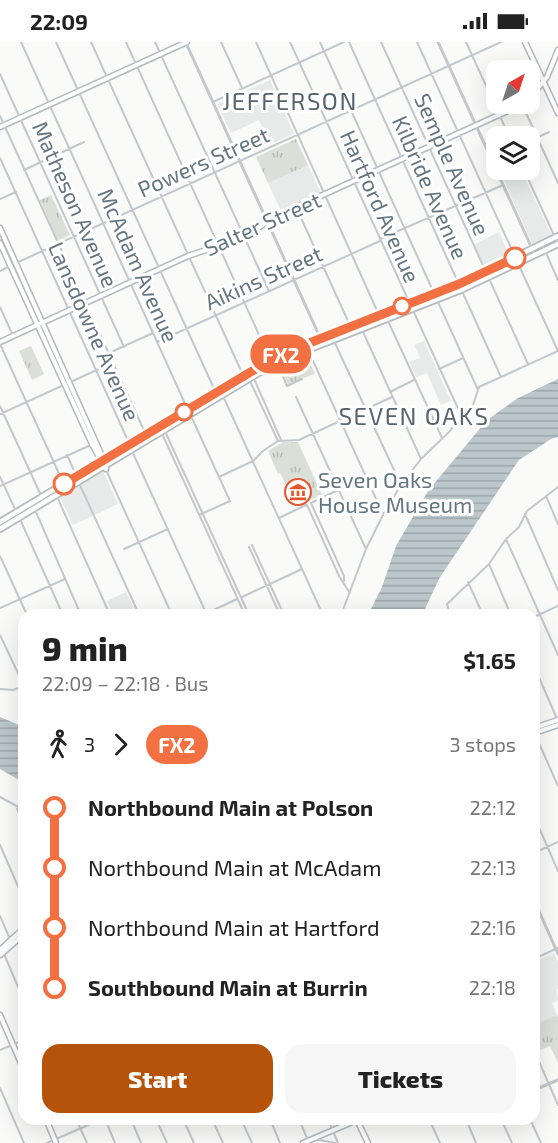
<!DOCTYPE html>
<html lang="en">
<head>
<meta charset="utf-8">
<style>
	:root { --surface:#fff; --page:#f6f6f6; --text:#222; --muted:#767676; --accent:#b45309 }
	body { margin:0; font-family:"Exo 2",sans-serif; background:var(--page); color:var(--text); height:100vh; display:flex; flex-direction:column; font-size:22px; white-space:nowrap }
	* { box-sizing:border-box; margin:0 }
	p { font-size:20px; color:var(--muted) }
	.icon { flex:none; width:33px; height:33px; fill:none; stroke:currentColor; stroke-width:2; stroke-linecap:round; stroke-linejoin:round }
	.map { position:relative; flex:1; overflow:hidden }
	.sheet { position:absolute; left:18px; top:567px; width:522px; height:516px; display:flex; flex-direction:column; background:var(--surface); border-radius:18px; box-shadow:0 6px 24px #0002 }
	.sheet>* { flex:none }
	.badge { padding:0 12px; border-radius:20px; font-size:21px; line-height:39px }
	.needle { width:39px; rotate:39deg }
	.fabs { position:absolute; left:486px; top:18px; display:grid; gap:12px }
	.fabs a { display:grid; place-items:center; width:54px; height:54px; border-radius:12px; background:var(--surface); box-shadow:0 6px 24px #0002; font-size:30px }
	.map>.badge { position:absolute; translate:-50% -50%; box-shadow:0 0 0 3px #fff }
	.legs { display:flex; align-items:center; gap:9px; height:66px; padding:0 24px; font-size:20px }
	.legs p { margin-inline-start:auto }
	.head { display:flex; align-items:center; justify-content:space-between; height:102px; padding:0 24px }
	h1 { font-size:33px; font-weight:800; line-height:45px }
	.cta { display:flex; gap:12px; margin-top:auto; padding:12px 24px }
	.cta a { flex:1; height:69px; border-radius:18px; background:var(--accent); color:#fff; font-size:24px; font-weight:800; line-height:69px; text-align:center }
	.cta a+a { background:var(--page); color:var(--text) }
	ul { padding:0 24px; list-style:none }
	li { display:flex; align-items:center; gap:21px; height:60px; font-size:22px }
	li i { display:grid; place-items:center; width:9px; height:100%; margin:0 8px; background:currentColor }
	li i::after { content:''; width:15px; height:15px; margin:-8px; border:4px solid; border-radius:50%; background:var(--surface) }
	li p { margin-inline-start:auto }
	li:first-child i { background:linear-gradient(#0000 50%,currentColor 0) }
	li:last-child i { background:linear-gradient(currentColor 50%,#0000 0) }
	.status { display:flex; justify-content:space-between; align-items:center; height:42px; padding:0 30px; background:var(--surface); direction:ltr }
	.status svg { height:16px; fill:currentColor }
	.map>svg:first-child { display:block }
</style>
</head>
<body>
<div class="status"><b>22:09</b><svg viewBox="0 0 49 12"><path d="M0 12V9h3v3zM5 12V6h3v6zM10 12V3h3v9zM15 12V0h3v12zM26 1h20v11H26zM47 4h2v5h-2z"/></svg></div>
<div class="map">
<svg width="558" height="1101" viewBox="0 0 558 1101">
	<defs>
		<pattern id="park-tufts" width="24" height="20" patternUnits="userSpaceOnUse" patternTransform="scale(1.5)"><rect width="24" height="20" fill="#dadfd7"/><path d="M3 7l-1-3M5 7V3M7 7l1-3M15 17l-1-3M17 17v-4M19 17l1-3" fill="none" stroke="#b4b9b4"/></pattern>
		<pattern id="water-rules" width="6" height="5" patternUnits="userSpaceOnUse" patternTransform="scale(1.5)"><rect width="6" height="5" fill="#bbc7cb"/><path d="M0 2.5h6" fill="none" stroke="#9ca6aa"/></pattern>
	</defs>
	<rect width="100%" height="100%" fill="#fafaf8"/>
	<path fill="#e8e9e9" d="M270,38L294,92L270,102L259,78L231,91L217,62Z
		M308,123L321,151L281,169L268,141Z
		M511,128H521L552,194L533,203L501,132Z
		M499,190L510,215L484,227L473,203Z
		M424,299L451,359L441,363L427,331L416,335L409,320L420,316L414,303Z
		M103,429L118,462L73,483L60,455Z
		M126,550L137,573H114L107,559Z
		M554,911L558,920V947L556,948L558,958L552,961L557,973L534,983V920Z"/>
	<path fill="url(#park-tufts)" d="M296,97L308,123L268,141L256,115Z
		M51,153L70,193L58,199L40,158Z
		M31,304L44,332L32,338L19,309Z
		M306,312L315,332L288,342L279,324Z
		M283,400H298L322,453L297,464L280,431L278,432L268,409Z
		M557,973L558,975V1021L550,1004L538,1009L534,1000V983Z"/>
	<path fill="url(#water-rules)" d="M558,337V395L551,397L519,418L440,535L422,573H368L382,545L396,504L428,449L487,378L518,356Z
		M0,675L24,685V741L0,727Z"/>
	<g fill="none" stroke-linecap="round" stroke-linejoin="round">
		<defs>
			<path id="secondary" d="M525,0L558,71
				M530,56L547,35L558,8
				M0,85L187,0
				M0,186L106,423V427
				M0,201L92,402L105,426
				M0,300L188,214L218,204L256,187L281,172L523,62
				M534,686L558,678
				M534,691L558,683
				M0,908L24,886
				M0,913L24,892
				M0,973L24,1028
				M46,1077L56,1101
				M303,1101L357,1078L368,1101"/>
			<path id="primary" d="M0,480L280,312L459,242L558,194
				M0,487L277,320L461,248L558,202"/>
		</defs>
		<use href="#secondary" stroke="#b3babf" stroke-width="7"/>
		<use href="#primary" stroke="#b5babe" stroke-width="8"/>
		<path stroke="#c3c8cc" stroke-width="2" d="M21,0L187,366
			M56,0L216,351
			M91,0L243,333
			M126,0L270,317
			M155,0L269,249
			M221,0L242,46
			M256,0L379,273
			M290,0L461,373
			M320,0L478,348
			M349,0L501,335
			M381,0L528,322
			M417,0L558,309
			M466,0L509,94
			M0,32L124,305
			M213,60L344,0
			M522,62L558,141
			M0,74L147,395
			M530,99L549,90
			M0,116L129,401
			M24,128L84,100
			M524,128L558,202
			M0,157L16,150
			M296,165L353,290
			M380,197L503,143
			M542,202L558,238
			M16,221L501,0
			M0,229L10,224
			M0,265L13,294
			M388,279L442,396
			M359,281L421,417
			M334,299L401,443
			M157,300L380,199
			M0,302L66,447
			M308,308L383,472
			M109,311L153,291
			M277,320L287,344L302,337
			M439,327L463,316
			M251,330L281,398
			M249,331V337L278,399
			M390,350L414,338
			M223,354L323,573
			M296,355L366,507
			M0,364L44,460
			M0,372L112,321
			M191,374L230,459L199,473
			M159,385L245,573
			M164,387L249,573
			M132,409L207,573
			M67,413L76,433
			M106,428L172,573
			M0,435L16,469
			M219,435L253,419L263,409L278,399L299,398L392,355
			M79,441L137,568
			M0,444L93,402
			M54,448L110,573
			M546,454L558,482
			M32,461L81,573
			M311,461L344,534V539
			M311,461L338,448
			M307,463L340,536L350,551
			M525,472L558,548
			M279,476L306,463
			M20,477L63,573
			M506,497L558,613
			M252,503L284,573
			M249,505L280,573
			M124,507L168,487
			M0,514L27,573
			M489,522L511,573
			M468,540L483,573
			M242,555L302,527
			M0,566L65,537
			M203,573L237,557
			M341,573L366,507L383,473L401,443L421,417L450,389L461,373L473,363L479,345L558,309
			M450,573L447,562L489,522L506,497L519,485L527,469L558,445
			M534,575L558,564
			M0,593L24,644
			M534,624L558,679
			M0,647L13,648L24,644
			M535,692L558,744
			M0,755L24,768
			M18,764L17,767L24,784
			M534,774L558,829
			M0,803L24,858
			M534,811L558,800
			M0,874L10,897
			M4,912L24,959
			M534,917L558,906
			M0,1008L24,998
			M534,1008L558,1063
			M0,1046L24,1101
			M76,1077L87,1101
			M105,1077L115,1101
			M131,1077L141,1101
			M156,1077L167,1101
			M183,1077L194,1101
			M212,1077L223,1101
			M241,1077L252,1101
			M270,1077L280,1101
			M299,1077L309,1101
			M328,1077L338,1101
			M429,1077L440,1101
			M466,1077L476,1101
			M501,1077L512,1101
			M530,1077L541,1101
			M314,1097L335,1101
			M47,1101L102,1077"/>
		<path stroke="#c3c8cc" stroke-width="3" d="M438,0L535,213
			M186,1L323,302
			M534,858L558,912
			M534,1048L558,1038"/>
		<use href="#secondary" stroke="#fff" stroke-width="4"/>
		<use href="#primary" stroke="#fff" stroke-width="4.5"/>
	</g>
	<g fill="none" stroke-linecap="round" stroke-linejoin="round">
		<defs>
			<path id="line-1" d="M64,442L279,313L459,242L515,216"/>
		</defs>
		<use href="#line-1" stroke="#fff" stroke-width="14"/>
		<use href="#line-1" stroke="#f37043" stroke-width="9"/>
	</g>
	<defs>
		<symbol id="museum-ring" viewBox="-11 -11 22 22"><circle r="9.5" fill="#fff" stroke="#e4572e" stroke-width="1.5"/><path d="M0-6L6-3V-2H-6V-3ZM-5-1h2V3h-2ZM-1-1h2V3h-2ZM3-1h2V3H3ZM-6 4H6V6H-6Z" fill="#e4572e"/></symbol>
	</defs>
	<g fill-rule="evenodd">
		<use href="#museum-ring" x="283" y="435" width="30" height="30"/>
	</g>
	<g fill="#fff" stroke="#f37043" stroke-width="3">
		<circle cx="515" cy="216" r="10"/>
		<circle cx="402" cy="264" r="8"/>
		<circle cx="184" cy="370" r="8"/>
		<circle cx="64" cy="442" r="10"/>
	</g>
	<g text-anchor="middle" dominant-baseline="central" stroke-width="6" stroke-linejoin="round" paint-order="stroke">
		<g font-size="22" fill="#657683" stroke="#fff">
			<text transform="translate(203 119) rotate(-24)">Powers Street</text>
			<text transform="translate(453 122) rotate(66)">Semple Avenue</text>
			<text transform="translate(431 145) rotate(66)">Kilbride Avenue</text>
			<text transform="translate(76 162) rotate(66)">Matheson Avenue</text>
			<text transform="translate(381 164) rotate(66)">Hartford Avenue</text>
			<text transform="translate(262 181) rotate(-24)">Salter Street</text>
			<text transform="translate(139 223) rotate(66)">McAdam Avenue</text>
			<text transform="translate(263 235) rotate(-24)">Aikins Street</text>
			<text transform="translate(95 289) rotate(66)">Lansdowne Avenue</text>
		</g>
		<g font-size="22" fill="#657683" stroke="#fff" text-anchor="start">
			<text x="318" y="437">Seven Oaks<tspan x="318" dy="25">House Museum</tspan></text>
		</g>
		<g font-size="24" letter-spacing="1.5" fill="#57646e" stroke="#fff">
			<text x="290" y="58">JEFFERSON</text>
			<text x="414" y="373">SEVEN OAKS</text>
		</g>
	</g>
</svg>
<div class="fabs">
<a><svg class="needle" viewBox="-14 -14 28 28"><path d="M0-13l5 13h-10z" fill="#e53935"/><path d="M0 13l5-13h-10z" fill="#767676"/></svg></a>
<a><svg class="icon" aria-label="layers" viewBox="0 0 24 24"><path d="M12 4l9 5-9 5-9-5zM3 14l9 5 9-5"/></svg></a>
</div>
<b class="badge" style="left:281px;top:312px;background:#f37043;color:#fff">FX2</b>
<section class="sheet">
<div class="head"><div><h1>9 min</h1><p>22:09 – 22:18 · Bus</p></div><b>$1.65</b></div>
<div class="legs"><svg class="icon" aria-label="walk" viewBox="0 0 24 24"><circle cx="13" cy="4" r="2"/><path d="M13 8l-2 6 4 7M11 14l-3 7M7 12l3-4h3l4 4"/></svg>3<svg class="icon" aria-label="forward" viewBox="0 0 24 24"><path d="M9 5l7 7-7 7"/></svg><b class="badge" style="background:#f37043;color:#fff">FX2</b><p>3 stops</p></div>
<ul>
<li><i style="color:#f37043"></i><b>Northbound Main at Polson</b><p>22:12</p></li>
<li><i style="color:#f37043"></i><span>Northbound Main at McAdam</span><p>22:13</p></li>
<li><i style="color:#f37043"></i><span>Northbound Main at Hartford</span><p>22:16</p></li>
<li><i style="color:#f37043"></i><b>Southbound Main at Burrin</b><p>22:18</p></li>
</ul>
<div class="cta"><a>Start</a><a>Tickets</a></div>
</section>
</div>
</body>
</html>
